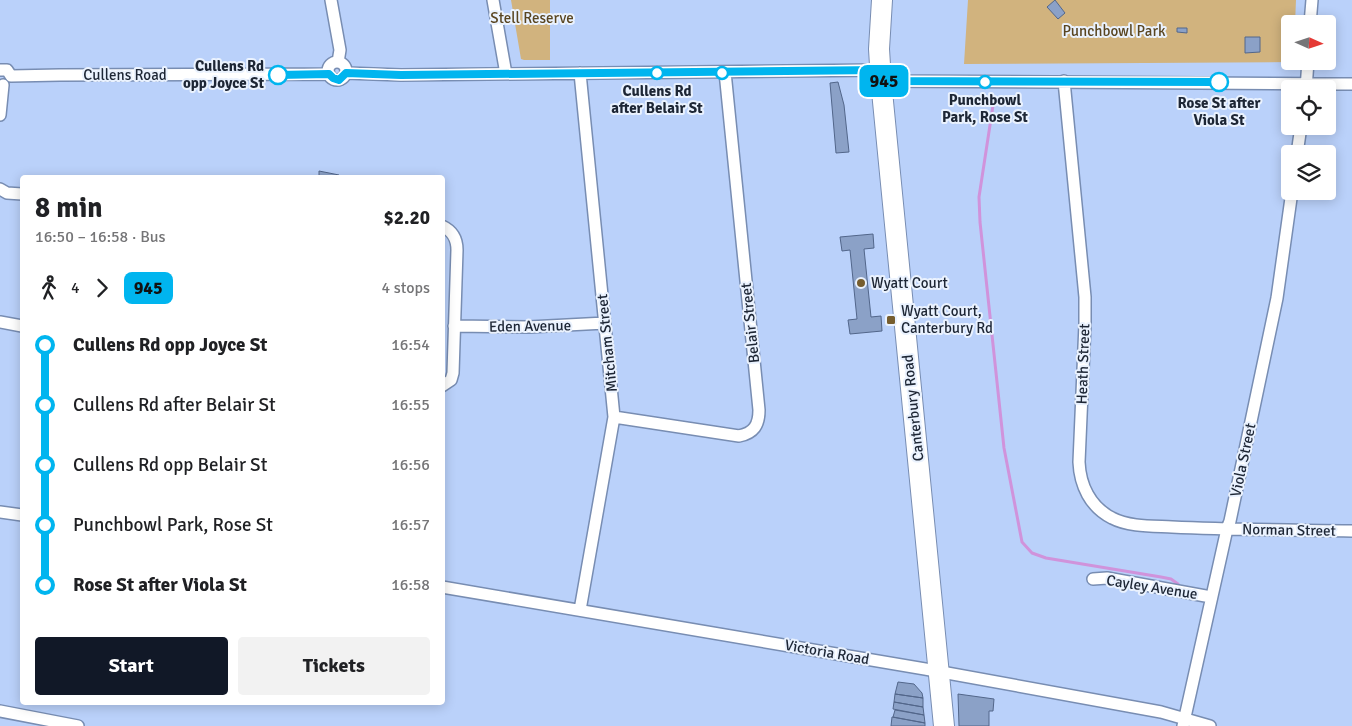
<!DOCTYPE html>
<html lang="en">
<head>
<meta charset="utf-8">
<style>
	:root { --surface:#fff; --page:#f2f2f2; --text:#202124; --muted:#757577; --accent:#111827 }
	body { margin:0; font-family:Signika,sans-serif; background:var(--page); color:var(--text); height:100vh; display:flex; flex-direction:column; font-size:19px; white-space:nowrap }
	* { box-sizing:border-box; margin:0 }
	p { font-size:16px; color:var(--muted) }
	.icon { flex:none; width:28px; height:28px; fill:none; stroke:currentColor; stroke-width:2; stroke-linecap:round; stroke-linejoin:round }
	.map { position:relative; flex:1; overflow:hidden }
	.details { position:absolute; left:20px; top:175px; width:425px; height:530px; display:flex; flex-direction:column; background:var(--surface); border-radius:5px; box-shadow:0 2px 12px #0003 }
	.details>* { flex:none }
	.badge { padding:0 10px; border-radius:8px; font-size:18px; line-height:32px }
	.needle { width:32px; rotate:93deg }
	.buttons { position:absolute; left:1281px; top:15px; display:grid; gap:10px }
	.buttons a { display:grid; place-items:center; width:55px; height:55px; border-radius:5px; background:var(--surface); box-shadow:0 2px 12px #0003; font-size:25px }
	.map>.badge { position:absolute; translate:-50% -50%; box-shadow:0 0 0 2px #fff }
	.legs { display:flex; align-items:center; gap:8px; height:55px; padding:0 15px; font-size:16px }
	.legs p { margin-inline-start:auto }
	.summary { display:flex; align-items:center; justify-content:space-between; height:85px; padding:0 15px }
	h1 { font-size:28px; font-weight:700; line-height:38px }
	.action { display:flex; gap:10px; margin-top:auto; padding:10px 15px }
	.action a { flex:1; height:58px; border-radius:5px; background:var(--accent); color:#fff; font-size:20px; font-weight:700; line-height:58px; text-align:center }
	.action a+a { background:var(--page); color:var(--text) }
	ul { padding:0 15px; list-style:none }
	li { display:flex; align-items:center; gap:18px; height:60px; font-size:19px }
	li i { display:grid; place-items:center; width:8px; height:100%; margin:0 6px; background:currentColor }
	li i::after { content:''; width:12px; height:12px; margin:-6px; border:4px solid; border-radius:50%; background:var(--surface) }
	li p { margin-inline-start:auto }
	li:first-child i { background:linear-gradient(#0000 50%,currentColor 0) }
	li:last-child i { background:linear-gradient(currentColor 50%,#0000 0) }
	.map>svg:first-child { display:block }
</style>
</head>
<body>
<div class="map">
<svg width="1352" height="726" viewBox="0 0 1352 726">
	<rect width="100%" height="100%" fill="#bad1fa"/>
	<path fill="#d1b37e" d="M511,0H550V60H524L521,59Z
		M968,0H1296L1295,24H1290V61L1293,62L964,64Z"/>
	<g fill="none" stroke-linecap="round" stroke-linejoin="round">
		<path stroke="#d093db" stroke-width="3" d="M994,99L979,197L980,222L1004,448L1022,542L1032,553L1046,558L1161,577L1171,579L1178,584"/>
	</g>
	<path fill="#8ba1c7" stroke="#52668a" d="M1055,0L1065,13L1058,19L1047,7Z
		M1177,28H1187V33L1177,32Z
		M1245,37H1260V52L1245,53Z
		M838,82L844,105L849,152L836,153L830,83Z
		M319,171L339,175V178H319Z
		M873,234L874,248L864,249L871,317L881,316L882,331L850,334L848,320L857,319L850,250L842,251L840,237Z
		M898,682L914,684L922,693L923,698L895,694Z
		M895,694L923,698V707L894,702Z
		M958,694L994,699L993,711H989V726H959Z
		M894,702L923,707L924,715L893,709Z
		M895,710L924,715L925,723L893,717Z
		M892,717L925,723V726H891Z"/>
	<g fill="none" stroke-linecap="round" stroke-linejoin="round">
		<defs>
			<path id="street" d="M331,0L340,50L338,62
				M493,0L506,74
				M1310,24L1312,0
				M328 71a9 9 0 1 1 18 0a9 9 0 1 1-18 0Z
				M0,70H7L11,76
				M346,73L401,75L880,70
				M11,76L60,75L329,74
				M881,81L1352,84
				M1064,81L1085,297V324L1079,462C1080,485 1090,507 1112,518C1129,527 1153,526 1172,527C1232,530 1292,530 1352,531
				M1306,89L1308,61
				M0,115L3,85
				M1297,154L1301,126
				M0,189L7,193L22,194
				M442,226C453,231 457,239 457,250L453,373L451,380L442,386
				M0,322L22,326
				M454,326L529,327L605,323
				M614,417L739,436C754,433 759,425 759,410L725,72
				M0,512L22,515
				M1093,579L1107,578L1211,597
				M442,587L925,669L1161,712L1210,726
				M580,610L614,417L580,73
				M0,711L78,726
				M1183,726L1227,529L1230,521L1277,298L1292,191"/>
			<path id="highway" d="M882,0L879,49L881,81L944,726"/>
		</defs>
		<use href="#street" stroke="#788db2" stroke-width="14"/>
		<use href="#highway" stroke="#788db2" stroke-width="22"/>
		<use href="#street" stroke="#fff" stroke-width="11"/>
		<use href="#highway" stroke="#fff" stroke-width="20"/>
	</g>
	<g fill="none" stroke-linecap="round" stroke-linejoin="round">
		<defs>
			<path id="line-1" d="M278,75L329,74L333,78L339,80L346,73L401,75L880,70L881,81L1219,82"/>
		</defs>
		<use href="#line-1" stroke="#fff" stroke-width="11"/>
		<use href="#line-1" stroke="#00b5ef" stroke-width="8"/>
	</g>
	<g fill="#fff" stroke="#00b5ef" stroke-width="2.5">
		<circle cx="657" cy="73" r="6"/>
		<circle cx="722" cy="73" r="6"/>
		<circle cx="278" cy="75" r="9"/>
		<circle cx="985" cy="82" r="6"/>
		<circle cx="1219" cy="82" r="9"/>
	</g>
	<g fill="#765d2e" stroke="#eaf2fe" stroke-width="2">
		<circle cx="861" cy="283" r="5"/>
		<rect x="886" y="315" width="10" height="10" rx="2.5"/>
	</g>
	<g text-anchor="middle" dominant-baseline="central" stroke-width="4" stroke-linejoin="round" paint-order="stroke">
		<g font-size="15" fill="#594520" stroke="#eaf2fe">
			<text x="532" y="18">Stell Reserve</text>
			<text x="1114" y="31">Punchbowl Park</text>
		</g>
		<g font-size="15" font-weight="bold" fill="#1d2635" stroke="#eaf2fe">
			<text x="264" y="66" text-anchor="end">Cullens Rd<tspan x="264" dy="17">opp Joyce St</tspan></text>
			<text x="657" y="91">Cullens Rd<tspan x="657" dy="17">after Belair St</tspan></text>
			<text x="985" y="100">Punchbowl<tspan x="985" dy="17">Park, Rose St</tspan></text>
			<text x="1219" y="103">Rose St after<tspan x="1219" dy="17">Viola St</tspan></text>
		</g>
		<g font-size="15" fill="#1d2635" stroke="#eaf2fe">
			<text x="125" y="75">Cullens Road</text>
			<text transform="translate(750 323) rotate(-96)">Belair Street</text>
			<text transform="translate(530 326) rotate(-1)">Eden Avenue</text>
			<text transform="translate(607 343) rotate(-96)">Mitcham Street</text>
			<text transform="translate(1083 364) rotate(-88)">Heath Street</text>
			<text transform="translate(913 408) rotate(-96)">Canterbury Road</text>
			<text transform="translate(1243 460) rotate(-78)">Viola Street</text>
			<text transform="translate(1289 530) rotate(1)">Norman Street</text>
			<text transform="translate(1152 587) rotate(9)">Cayley Avenue</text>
			<text transform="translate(827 652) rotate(10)">Victoria Road</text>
		</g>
		<g font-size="15" fill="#1d2635" stroke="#eaf2fe" text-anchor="start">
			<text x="871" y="283">Wyatt Court</text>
			<text x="901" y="311">Wyatt Court,<tspan x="901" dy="17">Canterbury Rd</tspan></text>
		</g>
	</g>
</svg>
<div class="buttons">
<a><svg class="needle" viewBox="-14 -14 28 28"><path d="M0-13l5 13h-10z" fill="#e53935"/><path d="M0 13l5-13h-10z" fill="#757577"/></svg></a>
<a><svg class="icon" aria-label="locate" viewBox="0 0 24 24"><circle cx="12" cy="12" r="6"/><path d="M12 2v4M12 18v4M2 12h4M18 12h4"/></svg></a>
<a><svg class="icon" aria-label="layers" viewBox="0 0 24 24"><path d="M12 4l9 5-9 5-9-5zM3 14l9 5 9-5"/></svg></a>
</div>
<b class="badge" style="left:884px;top:81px;background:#00b5ef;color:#111">945</b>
<section class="details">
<div class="summary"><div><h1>8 min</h1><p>16:50 – 16:58 · Bus</p></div><b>$2.20</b></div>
<div class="legs"><svg class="icon" aria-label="walk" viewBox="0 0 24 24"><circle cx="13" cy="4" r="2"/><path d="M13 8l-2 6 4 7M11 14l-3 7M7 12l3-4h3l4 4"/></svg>4<svg class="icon" aria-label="forward" viewBox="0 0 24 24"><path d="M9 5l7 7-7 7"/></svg><b class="badge" style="background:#00b5ef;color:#111">945</b><p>4 stops</p></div>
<ul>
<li><i style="color:#00b5ef"></i><b>Cullens Rd opp Joyce St</b><p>16:54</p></li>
<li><i style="color:#00b5ef"></i><span>Cullens Rd after Belair St</span><p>16:55</p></li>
<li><i style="color:#00b5ef"></i><span>Cullens Rd opp Belair St</span><p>16:56</p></li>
<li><i style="color:#00b5ef"></i><span>Punchbowl Park, Rose St</span><p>16:57</p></li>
<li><i style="color:#00b5ef"></i><b>Rose St after Viola St</b><p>16:58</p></li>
</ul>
<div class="action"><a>Start</a><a>Tickets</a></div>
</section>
</div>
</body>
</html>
